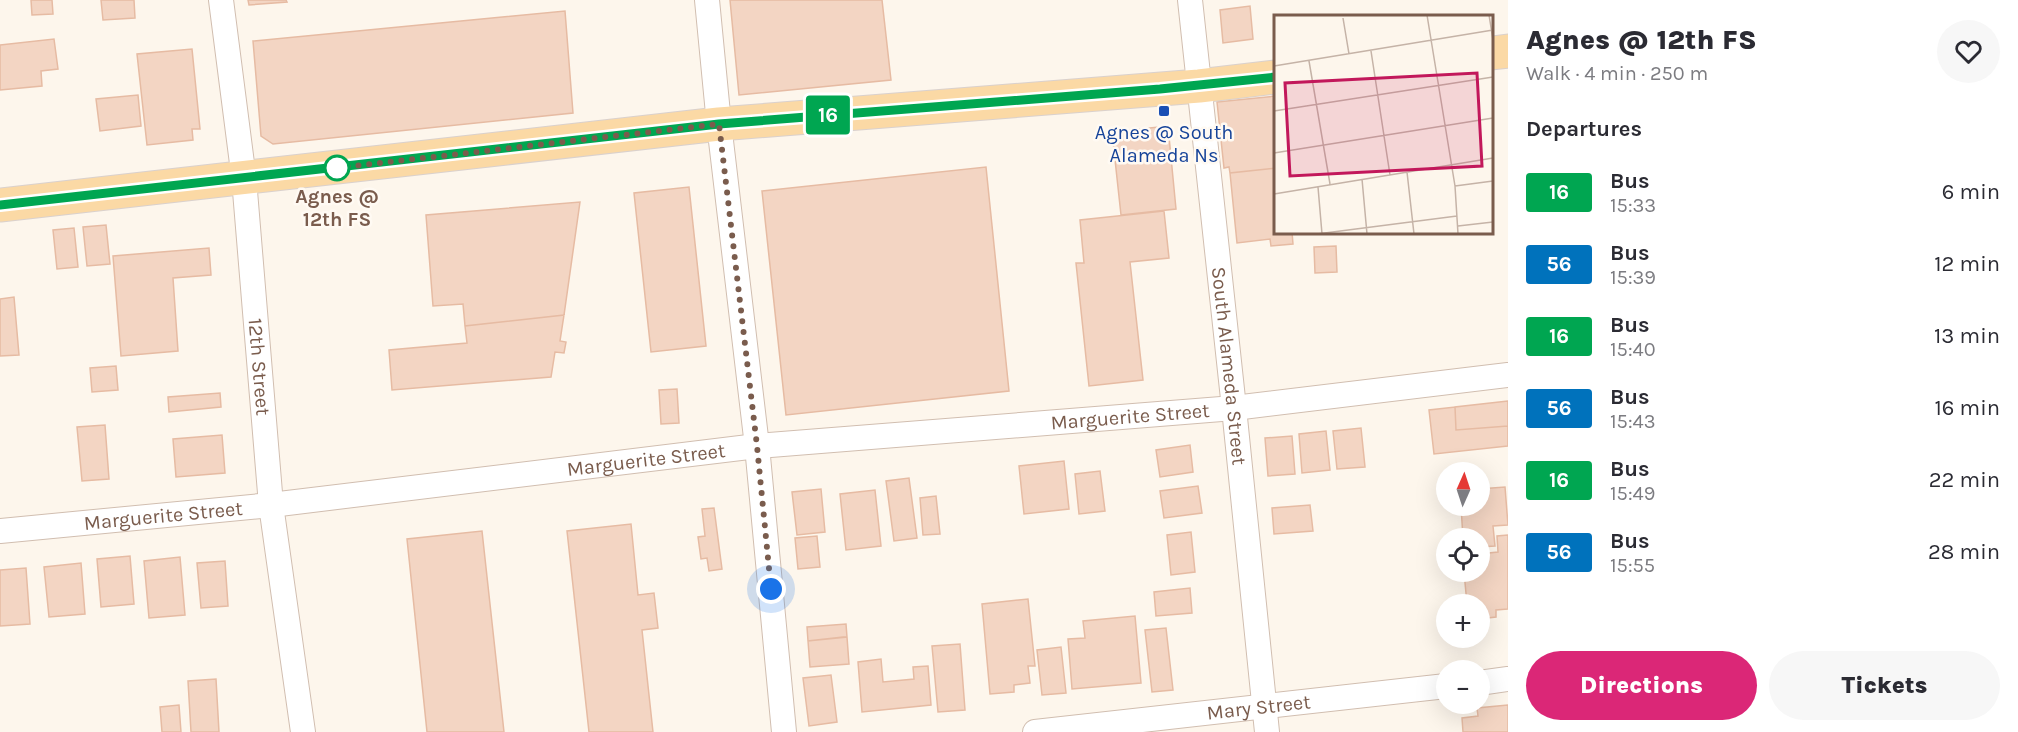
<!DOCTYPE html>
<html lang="en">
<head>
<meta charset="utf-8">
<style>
	:root { --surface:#fff; --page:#f7f7f7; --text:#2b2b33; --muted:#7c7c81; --accent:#db2777 }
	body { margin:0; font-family:Karla,sans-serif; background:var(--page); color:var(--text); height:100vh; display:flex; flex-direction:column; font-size:22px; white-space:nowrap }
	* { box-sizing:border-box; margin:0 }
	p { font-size:20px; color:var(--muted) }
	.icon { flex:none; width:33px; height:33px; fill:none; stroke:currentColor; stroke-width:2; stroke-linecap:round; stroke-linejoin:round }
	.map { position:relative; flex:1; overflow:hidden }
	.sheet { display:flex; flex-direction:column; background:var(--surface); width:510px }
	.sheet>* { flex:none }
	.badge { padding:0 12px; border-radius:4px; font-size:21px; line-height:39px }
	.needle { width:39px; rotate:3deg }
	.tools { position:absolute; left:1436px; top:462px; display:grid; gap:12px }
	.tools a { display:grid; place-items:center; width:54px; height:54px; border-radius:50%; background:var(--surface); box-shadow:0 6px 24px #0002; font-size:30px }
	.you { position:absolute; width:30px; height:30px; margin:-15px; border:4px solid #fff; border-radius:50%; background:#1a73e8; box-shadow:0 0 0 9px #1a73e833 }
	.map>.badge { position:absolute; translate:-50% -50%; box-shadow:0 0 0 3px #fff }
	h2 { padding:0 18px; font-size:22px; line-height:54px }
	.round { display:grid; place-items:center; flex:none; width:63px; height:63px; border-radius:32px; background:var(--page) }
	.overview { display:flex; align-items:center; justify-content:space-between; height:102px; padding:0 18px }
	h1 { font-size:28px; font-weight:800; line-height:45px }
	.primary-button { display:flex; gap:12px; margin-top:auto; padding:12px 18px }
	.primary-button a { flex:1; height:69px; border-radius:36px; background:var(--accent); color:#fff; font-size:24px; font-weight:800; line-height:69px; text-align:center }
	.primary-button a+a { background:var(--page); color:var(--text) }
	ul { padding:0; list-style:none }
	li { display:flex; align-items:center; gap:18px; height:72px; padding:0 18px }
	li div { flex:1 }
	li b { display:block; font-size:22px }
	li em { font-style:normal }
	li .badge { min-width:66px; font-weight:700; text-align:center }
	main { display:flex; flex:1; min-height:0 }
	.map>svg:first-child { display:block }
</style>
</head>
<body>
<main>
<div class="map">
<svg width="1508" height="732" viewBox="0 0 1508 732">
	<rect width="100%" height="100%" fill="#fdf6ec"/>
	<path fill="#f3d5c3" stroke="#e6bba3" stroke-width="1.5" d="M31,0H52L53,14L32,15Z
		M101,0H134L135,18L103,20Z
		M248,0H286L287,2L249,5Z
		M730,0H882L891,80L739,95Z
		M1250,6L1253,39L1223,43L1220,10Z
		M565,11L573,113L273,144L261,136L253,41Z
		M54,39L58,69L41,71L42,86L0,90V45Z
		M192,49L200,129H192L193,140L147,145L137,54Z
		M138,95L141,126L100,131L96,99Z
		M1276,96V168L1230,173L1229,167L1224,168L1217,102Z
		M1168,126L1176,209L1121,215L1112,132Z
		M986,167L1009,391L786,415L762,191Z
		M1276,168V232H1292L1293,244L1271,246L1270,239L1237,243L1230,173Z
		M689,187L706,346L651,352L634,193Z
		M580,202L564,315L465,326L463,304L433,306L426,215Z
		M1164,211L1169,258L1130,262L1143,380L1089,386L1076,263H1084L1080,220Z
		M106,225L110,264L87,266L83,227Z
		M74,228L78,267L57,269L53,230Z
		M1336,246L1337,272L1315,273L1314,247Z
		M209,248L211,275L173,278L178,351L121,356L113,256Z
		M14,297L19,355L0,356V299Z
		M564,315L560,341L566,342L564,353L555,352L551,377L392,390L389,350L467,343L465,326Z
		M116,366L118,390L92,392L90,368Z
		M677,389L679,423L661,424L659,390Z
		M220,393L221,407L169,412L168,397Z
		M1508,401V426L1456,430L1455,407Z
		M1455,407L1456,430L1508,426V446L1434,454L1429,410Z
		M105,425L109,479L82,481L77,427Z
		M1361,428L1365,467L1337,469L1333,431Z
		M1326,431L1330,470L1302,473L1299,434Z
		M222,435L225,473L176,477L173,439Z
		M1292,436L1295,474L1268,476L1265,438Z
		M1190,445L1193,472L1160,477L1156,450Z
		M1064,461L1069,509L1024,514L1019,466Z
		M1100,471L1105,511L1079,514L1075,474Z
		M909,478L917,538L894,541L886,481Z
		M1198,486L1202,513L1164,518L1160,491Z
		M1505,487L1508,525L1493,526L1495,546L1479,547V538H1463L1461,506H1479V489Z
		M821,489L825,532L797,535L792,492Z
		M875,490L881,546L846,550L840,494Z
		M936,496L940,534L923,535L920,498Z
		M1310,505L1313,531L1274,534L1272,508Z
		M714,508L722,569L709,571L707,558L701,559L698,537L705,536L702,509Z
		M631,524L638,595L654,593L658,628L642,630L653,732H589L567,531Z
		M482,531L504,732H427L407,539Z
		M1191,532L1195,572L1171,575L1167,535Z
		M1508,535V609L1496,610V617L1479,619V604H1467L1464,572H1479V554L1498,552L1497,536Z
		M817,536L820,567L798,569L795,538Z
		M130,556L134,604L101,607L97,559Z
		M180,557L185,615L149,618L144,561Z
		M225,561L228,606L201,608L197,563Z
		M81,563L85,614L49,617L44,567Z
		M26,568L30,624L0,626V570Z
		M1190,588L1192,613L1156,616L1154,592Z
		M1028,599L1035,666H1028L1030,683L1014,685V692L990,694L982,604Z
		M1135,616L1141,683L1072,689L1068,639L1085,638L1083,621Z
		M846,624L847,637L808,641L807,627Z
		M1166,628L1173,690L1152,692L1145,630Z
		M843,637H847L849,664L810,667L808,641Z
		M960,644L965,710L938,712L932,646Z
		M1061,647L1066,693L1042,695L1037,650Z
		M881,659L883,682L914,679L913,667L928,666L931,705L862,712L858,662Z
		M831,675L837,722L809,726L803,678Z
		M216,679L219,732H191L188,681Z
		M179,705L181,732H162L160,707Z
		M1508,705V732H1463L1462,718L1478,716L1477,708Z"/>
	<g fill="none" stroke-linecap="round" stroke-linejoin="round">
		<defs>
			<g id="minor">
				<path id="s1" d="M221,0L244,179L271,505L303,732"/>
				<path d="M707,0L719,124L757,446L784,732"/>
				<path id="s2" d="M1190,0L1234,408L1267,732"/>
				<path id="s3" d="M0,531L271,505L757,446L1234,408L1508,375"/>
				<path d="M1479,683L1508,679"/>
				<path id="s4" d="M1035,732L1446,686"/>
			</g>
			<path id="primary" d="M1492,53L1508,51
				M0,205L719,124L1199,86L1276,77"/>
		</defs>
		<use href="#minor" stroke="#d1beb0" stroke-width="26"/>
		<use href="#primary" stroke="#dad1cd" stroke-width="35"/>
		<use href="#minor" stroke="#fff" stroke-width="24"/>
		<use href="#primary" stroke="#fbd9a5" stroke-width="33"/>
	</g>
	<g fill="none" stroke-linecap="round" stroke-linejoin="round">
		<defs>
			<path id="line" d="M0,205L719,124L1160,89L1276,77"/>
		</defs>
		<use href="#line" stroke="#fff" stroke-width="14"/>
		<use href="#line" stroke="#00a651" stroke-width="9"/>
		<path stroke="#7a5c4d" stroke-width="6" stroke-dasharray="0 10.8" d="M337,168L719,124L757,446L771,589"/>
	</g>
	<rect fill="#1a4fb4" stroke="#fffaf3" stroke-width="2" x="1158" y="105" width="12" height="12" rx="3"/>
	<circle fill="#fff" stroke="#00a651" stroke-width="3" cx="337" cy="168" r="12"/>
	<g text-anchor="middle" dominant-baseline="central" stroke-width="5" stroke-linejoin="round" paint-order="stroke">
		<g font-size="20" fill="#164399" stroke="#fffaf3">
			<text x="1164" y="132">Agnes @ South<tspan x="1164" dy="23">Alameda Ns</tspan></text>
		</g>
		<g font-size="20" font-weight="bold" fill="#7a5c4d" stroke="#fffaf3">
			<text x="337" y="196">Agnes @<tspan x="337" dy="23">12th FS</tspan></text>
		</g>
		<g font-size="20" fill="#7a5c4d" stroke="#fffaf3">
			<text stroke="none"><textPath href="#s1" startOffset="369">12th Street</textPath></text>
			<text stroke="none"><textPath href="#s2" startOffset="368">South Alameda Street</textPath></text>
			<text stroke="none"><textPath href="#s3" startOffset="1136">Marguerite Street</textPath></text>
			<text stroke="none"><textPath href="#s3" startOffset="650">Marguerite Street</textPath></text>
			<text stroke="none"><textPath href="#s3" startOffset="164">Marguerite Street</textPath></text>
			<text stroke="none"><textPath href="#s4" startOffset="225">Mary Street</textPath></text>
		</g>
	</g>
	<g transform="translate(1274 15)">
		<rect width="219" height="219" fill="#fdf6ec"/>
		<path fill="none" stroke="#c5b3a7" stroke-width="1.5" d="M153,0L181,171L184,219M215,0L219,25M69,3L75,39M97,36L116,160M35,46L56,169M0,51L219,15M0,96L219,62M0,138L219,103M133,157L140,219M88,164L93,219M181,171L219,166M44,172L48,219M0,179L219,143M184,211L219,207M43,219L183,201"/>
		<path fill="#c2185b" fill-opacity="0.15" stroke="#c2185b" stroke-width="3" d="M203,58L208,151L16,161L11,68Z"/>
		<rect width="219" height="219" fill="none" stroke="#7a5c4d" stroke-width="3"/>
	</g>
</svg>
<div class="tools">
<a><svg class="needle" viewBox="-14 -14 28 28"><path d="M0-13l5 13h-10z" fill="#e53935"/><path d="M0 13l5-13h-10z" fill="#7c7c81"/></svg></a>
<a><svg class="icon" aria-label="locate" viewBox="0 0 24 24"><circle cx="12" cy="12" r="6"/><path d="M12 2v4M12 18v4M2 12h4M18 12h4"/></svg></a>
<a>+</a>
<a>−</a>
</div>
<div class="you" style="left:771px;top:589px"></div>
<b class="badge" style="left:828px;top:115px;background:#00a651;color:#fff">16</b>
</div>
<section class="sheet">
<div class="overview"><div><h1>Agnes @ 12th FS</h1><p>Walk · 4 min · 250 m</p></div><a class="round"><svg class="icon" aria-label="heart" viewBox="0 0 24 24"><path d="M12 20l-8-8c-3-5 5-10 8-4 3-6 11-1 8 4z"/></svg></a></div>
<h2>Departures</h2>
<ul>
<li><span class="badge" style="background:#00a651;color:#fff">16</span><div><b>Bus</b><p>15:33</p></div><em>6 min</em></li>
<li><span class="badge" style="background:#0072bc;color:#fff">56</span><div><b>Bus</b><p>15:39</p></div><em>12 min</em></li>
<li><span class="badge" style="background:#00a651;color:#fff">16</span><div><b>Bus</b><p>15:40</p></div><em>13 min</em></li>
<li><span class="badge" style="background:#0072bc;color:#fff">56</span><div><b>Bus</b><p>15:43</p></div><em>16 min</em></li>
<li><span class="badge" style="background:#00a651;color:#fff">16</span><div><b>Bus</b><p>15:49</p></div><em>22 min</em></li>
<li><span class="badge" style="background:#0072bc;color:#fff">56</span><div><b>Bus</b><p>15:55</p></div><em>28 min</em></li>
</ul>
<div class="primary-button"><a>Directions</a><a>Tickets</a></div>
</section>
</main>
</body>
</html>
